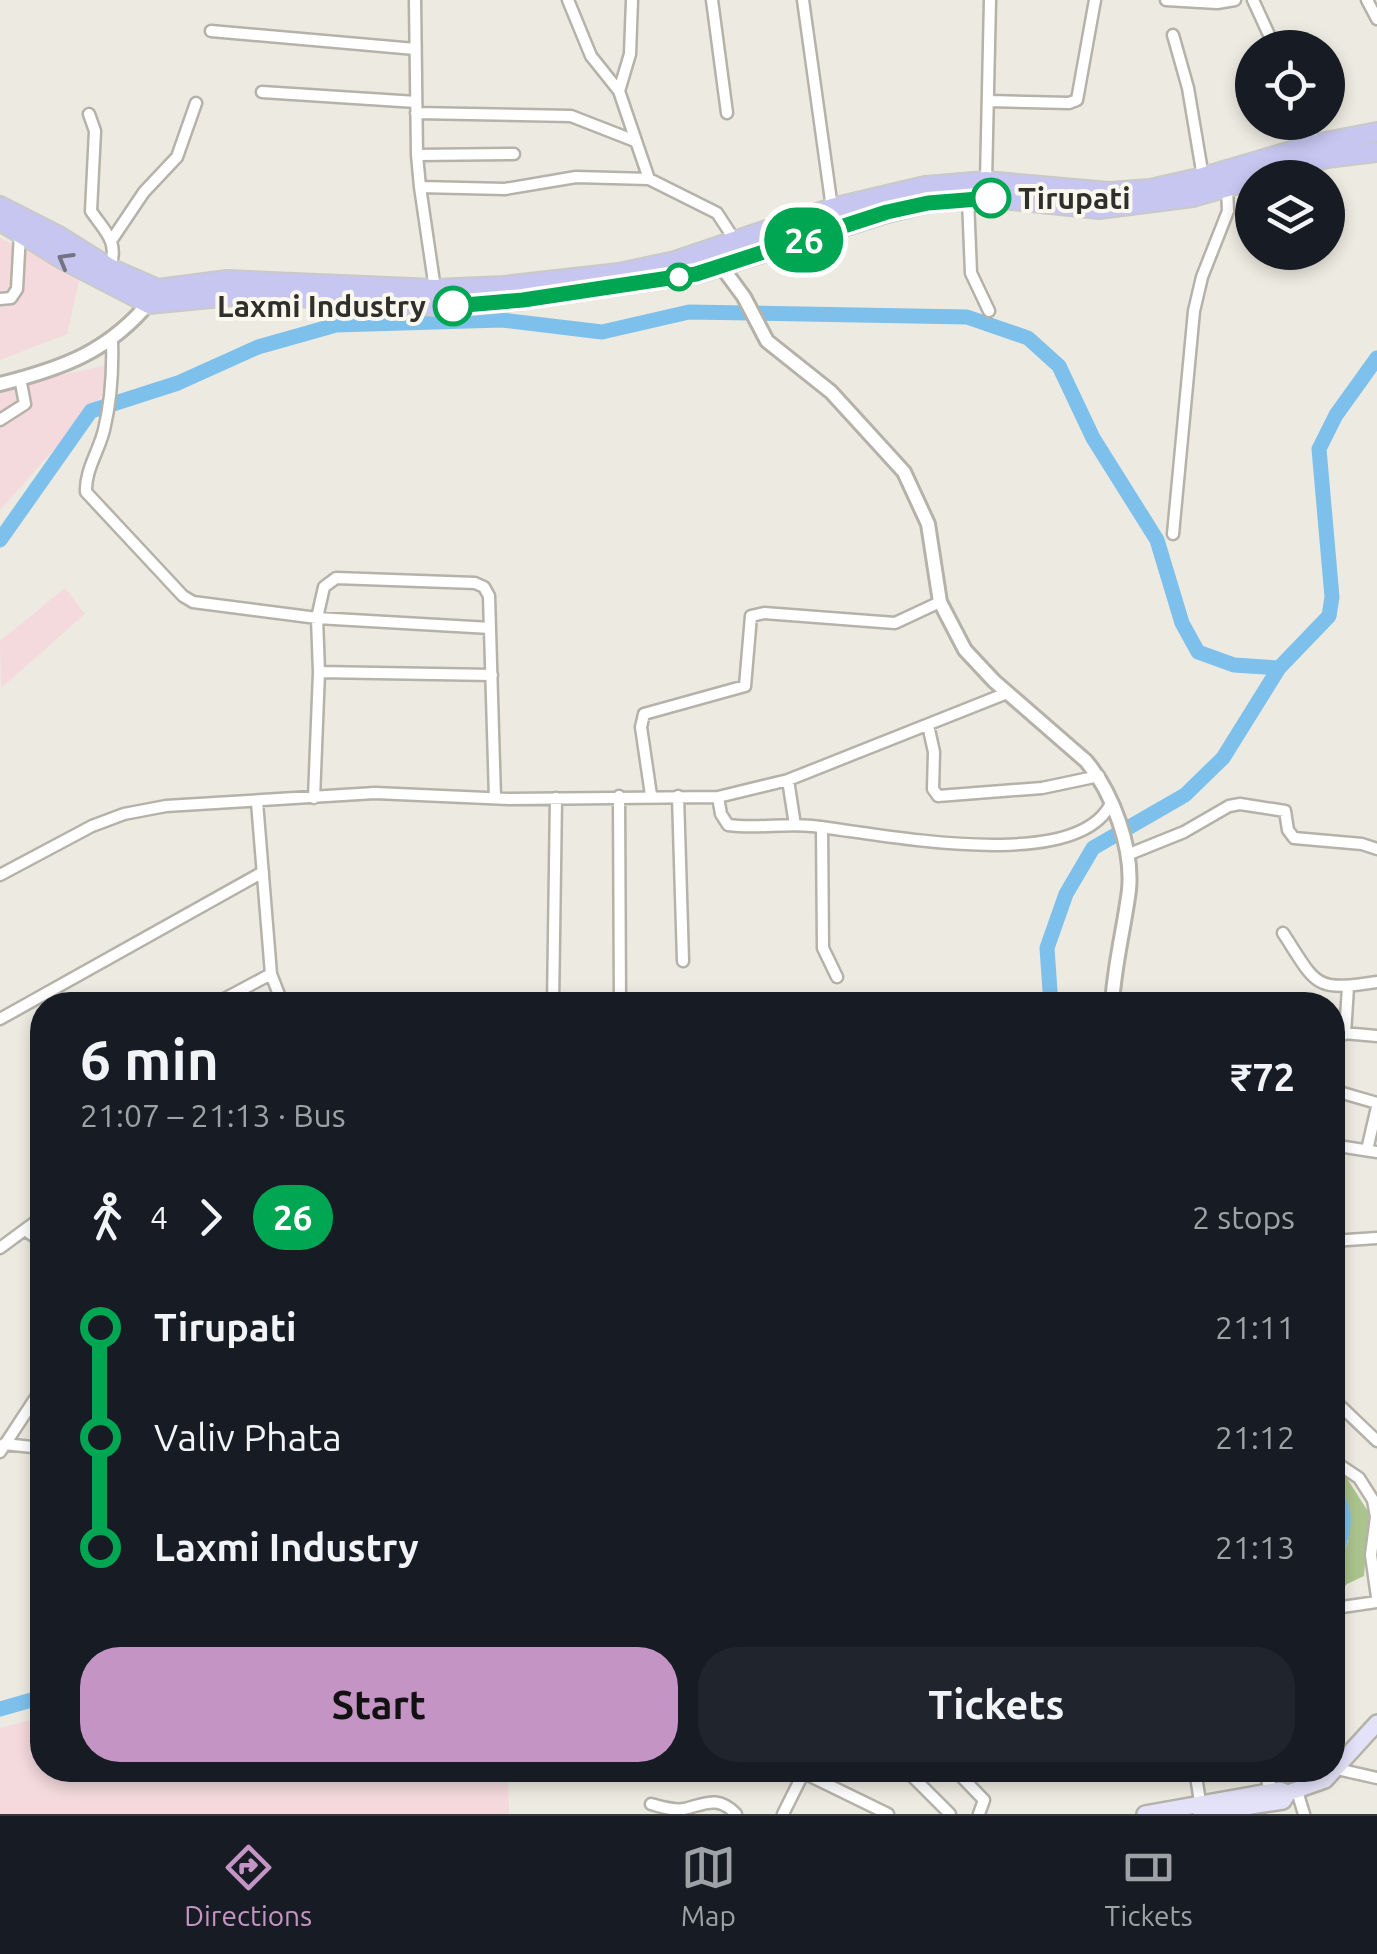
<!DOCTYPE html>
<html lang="en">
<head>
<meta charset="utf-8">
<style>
	:root { --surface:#171b24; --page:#20242c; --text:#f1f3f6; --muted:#9ea1a6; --line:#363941; --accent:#c495c4 }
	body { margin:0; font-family:Ubuntu,sans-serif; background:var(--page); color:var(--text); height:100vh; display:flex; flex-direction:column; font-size:38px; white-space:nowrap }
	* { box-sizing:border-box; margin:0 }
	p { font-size:32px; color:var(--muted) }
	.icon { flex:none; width:55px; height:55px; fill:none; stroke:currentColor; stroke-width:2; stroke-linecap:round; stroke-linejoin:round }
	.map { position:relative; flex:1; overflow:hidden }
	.side { position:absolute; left:30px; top:992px; width:1315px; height:790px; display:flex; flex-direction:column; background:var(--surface); border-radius:40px; box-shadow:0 5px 15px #0003 }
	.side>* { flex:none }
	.badge { padding:0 20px; border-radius:32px; font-size:35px; line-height:65px }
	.buttons { position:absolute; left:1235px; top:30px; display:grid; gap:20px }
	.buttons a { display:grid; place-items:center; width:110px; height:110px; border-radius:50%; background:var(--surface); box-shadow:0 5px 15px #0003; font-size:50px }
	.map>.badge { position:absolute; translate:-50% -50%; box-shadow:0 0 0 5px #fff }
	.legs { display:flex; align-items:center; gap:15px; height:110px; padding:0 50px; font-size:32px }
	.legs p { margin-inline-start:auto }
	.headline { display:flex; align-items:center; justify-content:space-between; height:170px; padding:0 50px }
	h1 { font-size:55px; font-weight:700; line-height:75px }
	.action { display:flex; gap:20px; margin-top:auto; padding:20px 50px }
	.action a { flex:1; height:115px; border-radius:40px; background:var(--accent); color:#111; font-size:40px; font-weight:700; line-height:115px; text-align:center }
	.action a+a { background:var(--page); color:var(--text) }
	ul { padding:0 50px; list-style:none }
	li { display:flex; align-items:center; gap:35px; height:110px; font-size:38px }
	li i { display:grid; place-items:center; width:15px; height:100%; margin:0 12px; background:currentColor }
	li i::after { content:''; width:25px; height:25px; margin:-12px; border:8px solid; border-radius:50%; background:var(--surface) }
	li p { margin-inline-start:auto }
	li:first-child i { background:linear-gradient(#0000 50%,currentColor 0) }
	li:last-child i { background:linear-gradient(currentColor 50%,#0000 0) }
	.tabs { display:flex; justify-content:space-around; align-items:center; height:140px; border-top:2px solid var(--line); background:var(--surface); font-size:28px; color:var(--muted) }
	.tabs a { display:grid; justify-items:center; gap:5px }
	.tabs .current { color:var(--accent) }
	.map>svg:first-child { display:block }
</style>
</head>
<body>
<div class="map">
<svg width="1377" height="1814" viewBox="0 0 1377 1814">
	<rect width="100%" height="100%" fill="#edebe1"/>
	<path fill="#f4d9dd" d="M0,238L80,277L67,334L0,360Z
		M111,364L101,397L0,510V389Z
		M65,588L85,614L1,688L0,641Z
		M42,1717V1770H481L508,1779L509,1814H0V1728Z"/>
	<path fill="#abc38d" d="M1333,1463L1341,1469L1369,1513L1364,1576L1347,1584L1333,1598V1579L1348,1541L1336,1484L1333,1482Z"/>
	<path fill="#7ec0ec" d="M1333,1482C1365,1512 1347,1544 1333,1579Z"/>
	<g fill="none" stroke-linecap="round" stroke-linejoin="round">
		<path stroke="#7ec0ec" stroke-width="15" d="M0,540L91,411L178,383L258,347L336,325L502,320L602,332L689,312L967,317L1028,338L1059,366L1093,438L1157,540L1182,623L1198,652L1234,665L1279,668
			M1051,1005L1047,948L1066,894L1093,848L1185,795L1223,758L1279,668L1329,616L1332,597L1319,449L1336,415L1377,358
			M0,1709L42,1697"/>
		<defs>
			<path id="minor" d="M415,0L417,155L420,187
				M568,0L591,56L619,91L649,179
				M712,0L727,113
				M803,0L832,208
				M1166,0L1217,3L1235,0
				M1253,0L1275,48
				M1367,0L1377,19
				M211,31L415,49
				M1173,35L1188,88L1203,177
				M619,91L630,54L632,0
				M262,92L416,102
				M989,101L1069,103L1077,100L1095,0
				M416,113L571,116L635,141
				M89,114L95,131L91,211C105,232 119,241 110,268
				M1306,122L1315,144
				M417,155L514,154
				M986,181L990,0
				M968,200L971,273L989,311
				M113,238L144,192L177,157L196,103
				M435,289L420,187L505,189L576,177L649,179L717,213L736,242
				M0,299L11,298L17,289L20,233
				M112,341C113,371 111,401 104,430C99,451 85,470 86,492L183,596L193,602L317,618L490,628
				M0,420L25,404L20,378
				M1173,534L1194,311L1202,277L1228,211L1227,187
				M319,672L492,675
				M928,725L934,752L933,789L938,796L1042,788L1099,776
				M788,780L795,825
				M651,795L641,727L644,714L745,686L751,616L764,613L895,623L940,602
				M619,796L620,1005
				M678,796L683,961
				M718,797L721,814L728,825C757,829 784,823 812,826C877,833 1077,876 1111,803
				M314,798L319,672L317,618L324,587L336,578L475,583L484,587L489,596L495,798
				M257,802L271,974L283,1005
				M822,827L823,948L837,977
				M1127,855L1184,832L1229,806L1240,804L1285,811L1288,830L1294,838L1362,844L1377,849
				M0,875L92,826L124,814L166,806L375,793L509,799L718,797L788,780L1007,693
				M1283,933C1317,985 1313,992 1377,982
				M213,1005L271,974
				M553,1005L556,798
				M0,1019L263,872
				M1332,1032L1377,1036
				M1345,1034L1348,987
				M1332,1090L1377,1103
				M1332,1145L1377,1152
				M1367,1150L1377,1107
				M25,1230L42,1242
				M1332,1241L1377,1238
				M0,1248L42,1217
				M1332,1398L1377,1441
				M4,1444L42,1448
				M0,1452L42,1388
				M1332,1460L1359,1478L1373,1500L1376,1517L1371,1555L1377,1597
				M1332,1612L1342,1607L1377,1602
				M39,1658L42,1657
				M1337,1769L1377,1778
				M906,1770L950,1814
				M955,1770L984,1800L979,1814
				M1195,1770L1201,1808
				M804,1773L888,1814
				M1297,1791L1304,1814
				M651,1804C662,1807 673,1811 684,1809C705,1804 718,1795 736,1814
				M783,1814L805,1770"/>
			<path id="tertiary" d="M710,251L744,297L767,341L831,392L904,472L928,524L940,602L965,650L994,681L1086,761C1113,793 1133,848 1129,890C1124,929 1114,966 1112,1005
				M0,384C64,368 110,351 152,299
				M1268,1770L1270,1797"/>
			<path id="secondary" d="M1145,1814L1280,1790L1288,1793
				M1201,1814L1283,1801L1288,1793L1325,1780L1377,1723"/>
			<path id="primary" d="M1262,178L1327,158L1377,152
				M0,206L59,236L110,268L158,289L227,280L435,289L503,286L619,273L675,261L832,208L925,186L986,181L1109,192L1150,189L1203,177L1315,144L1377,132
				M0,221L64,260L149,304L252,294L453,307L523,300L697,274L887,213L928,203L991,198L1099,209L1193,197L1252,180"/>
		</defs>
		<use href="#minor" stroke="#b4b2a9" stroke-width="15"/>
		<use href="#tertiary" stroke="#b4b2a9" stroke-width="18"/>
		<use href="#secondary" stroke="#b4b2a9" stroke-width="20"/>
		<use href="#primary" stroke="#c9c9c8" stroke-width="22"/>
		<use href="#minor" stroke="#fff" stroke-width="10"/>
		<use href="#tertiary" stroke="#fff" stroke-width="12"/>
		<use href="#secondary" stroke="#e3e2f8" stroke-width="15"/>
		<use href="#primary" stroke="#c7c6f1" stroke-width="18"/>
	</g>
	<defs><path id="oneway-chevron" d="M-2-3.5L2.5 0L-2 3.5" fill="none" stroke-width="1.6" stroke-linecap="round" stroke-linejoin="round" transform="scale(2.5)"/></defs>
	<use stroke="#737384" href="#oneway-chevron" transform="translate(65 260) rotate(-150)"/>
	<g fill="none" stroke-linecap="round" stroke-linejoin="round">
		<defs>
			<path id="line-1" d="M453,306L523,300L696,274L887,212L928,203L991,198"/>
		</defs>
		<use href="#line-1" stroke="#fff" stroke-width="22"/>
		<use href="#line-1" stroke="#00a651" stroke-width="15"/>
	</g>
	<g fill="#fff" stroke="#00a651" stroke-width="5">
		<circle cx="991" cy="198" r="18"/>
		<circle cx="679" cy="277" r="12"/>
		<circle cx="453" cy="306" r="18"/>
	</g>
	<g text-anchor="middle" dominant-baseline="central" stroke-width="8" stroke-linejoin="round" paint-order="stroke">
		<g font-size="30" font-weight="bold" fill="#2f2f2b" stroke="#faf8ee" text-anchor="start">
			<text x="1018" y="198">Tirupati</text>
			<text x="426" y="306" text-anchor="end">Laxmi Industry</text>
		</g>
	</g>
</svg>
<div class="buttons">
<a><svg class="icon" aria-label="locate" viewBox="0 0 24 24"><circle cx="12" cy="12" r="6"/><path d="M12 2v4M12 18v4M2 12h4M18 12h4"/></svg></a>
<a><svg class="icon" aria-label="layers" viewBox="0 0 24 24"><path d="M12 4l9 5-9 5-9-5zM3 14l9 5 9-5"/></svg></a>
</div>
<b class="badge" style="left:804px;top:240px;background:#00a651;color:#fff">26</b>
<section class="side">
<div class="headline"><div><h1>6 min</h1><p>21:07 – 21:13 · Bus</p></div><b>₹72</b></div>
<div class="legs"><svg class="icon" aria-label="walk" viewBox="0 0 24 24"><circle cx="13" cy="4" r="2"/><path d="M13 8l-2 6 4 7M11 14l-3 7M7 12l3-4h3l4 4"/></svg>4<svg class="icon" aria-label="forward" viewBox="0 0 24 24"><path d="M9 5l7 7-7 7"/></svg><b class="badge" style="background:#00a651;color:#fff">26</b><p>2 stops</p></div>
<ul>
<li><i style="color:#00a651"></i><b>Tirupati</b><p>21:11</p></li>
<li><i style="color:#00a651"></i><span>Valiv Phata</span><p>21:12</p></li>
<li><i style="color:#00a651"></i><b>Laxmi Industry</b><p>21:13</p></li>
</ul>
<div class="action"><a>Start</a><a>Tickets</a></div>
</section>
</div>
<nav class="tabs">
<a class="current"><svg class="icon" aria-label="directions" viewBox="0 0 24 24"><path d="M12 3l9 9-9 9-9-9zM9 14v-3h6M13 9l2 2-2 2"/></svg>Directions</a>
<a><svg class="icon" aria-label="map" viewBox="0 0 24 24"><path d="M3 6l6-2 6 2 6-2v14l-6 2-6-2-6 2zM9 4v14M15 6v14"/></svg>Map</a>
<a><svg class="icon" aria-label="tickets" viewBox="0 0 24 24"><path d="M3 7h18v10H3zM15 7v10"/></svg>Tickets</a>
</nav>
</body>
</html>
